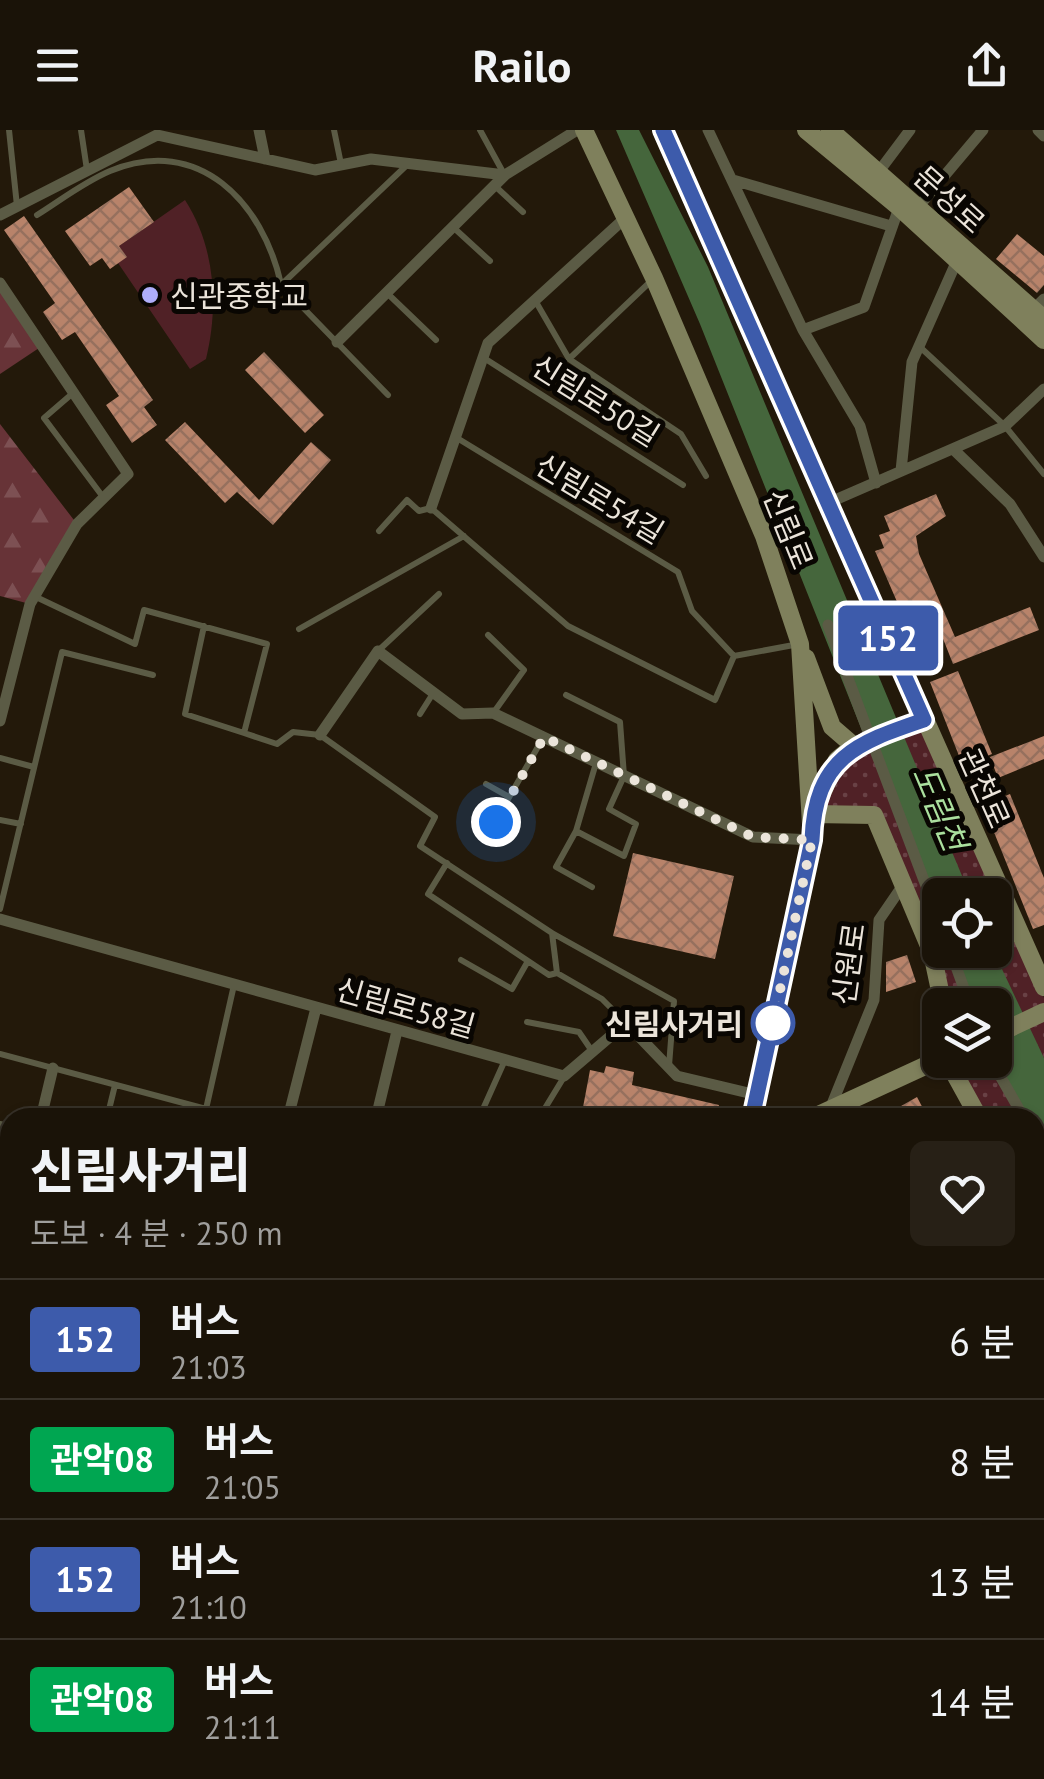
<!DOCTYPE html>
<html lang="ko">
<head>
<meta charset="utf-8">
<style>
	:root { --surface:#1a1308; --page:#272016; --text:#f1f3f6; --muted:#9f9e9c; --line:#383229 }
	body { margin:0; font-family:"PT Sans","Noto Sans KR",sans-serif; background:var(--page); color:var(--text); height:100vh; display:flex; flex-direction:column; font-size:38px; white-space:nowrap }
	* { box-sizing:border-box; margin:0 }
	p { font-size:32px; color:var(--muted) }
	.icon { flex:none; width:55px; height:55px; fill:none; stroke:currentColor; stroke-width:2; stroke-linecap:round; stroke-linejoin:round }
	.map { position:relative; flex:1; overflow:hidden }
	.drawer { position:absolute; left:0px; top:978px; width:1045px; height:672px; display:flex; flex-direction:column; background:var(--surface); border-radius:30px 30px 0 0; box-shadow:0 2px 8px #0004,0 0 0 2px var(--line) }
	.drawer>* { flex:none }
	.badge { padding:0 20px; border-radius:8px; font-size:35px; line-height:65px }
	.tools { position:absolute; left:922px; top:748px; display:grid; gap:20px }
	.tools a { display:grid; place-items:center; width:90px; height:90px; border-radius:15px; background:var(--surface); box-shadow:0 2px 8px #0004,0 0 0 2px var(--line); font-size:50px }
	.you { position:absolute; width:50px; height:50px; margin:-25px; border:8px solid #fff; border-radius:50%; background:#1a73e8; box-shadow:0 0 0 15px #1a73e833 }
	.map>.badge { position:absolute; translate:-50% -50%; box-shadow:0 0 0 5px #fff }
	.round { display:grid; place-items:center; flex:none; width:105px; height:105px; border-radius:15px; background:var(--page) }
	.summary { display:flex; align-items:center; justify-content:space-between; height:170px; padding:0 30px }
	h1 { font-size:48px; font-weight:800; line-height:75px }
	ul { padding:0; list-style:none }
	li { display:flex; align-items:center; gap:30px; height:120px; padding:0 30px; border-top:2px solid var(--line) }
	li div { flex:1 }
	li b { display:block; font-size:38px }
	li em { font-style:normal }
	li .badge { min-width:110px; font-weight:700; text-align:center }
	header { display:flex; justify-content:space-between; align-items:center; height:130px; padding:0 30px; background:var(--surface); font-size:45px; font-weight:800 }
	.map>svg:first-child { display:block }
</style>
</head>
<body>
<header><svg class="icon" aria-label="menu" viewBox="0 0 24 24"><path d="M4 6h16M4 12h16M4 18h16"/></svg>Railo<svg class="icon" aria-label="share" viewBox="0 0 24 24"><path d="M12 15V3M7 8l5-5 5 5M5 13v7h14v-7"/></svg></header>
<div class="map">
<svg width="1044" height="1649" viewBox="0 0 1044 1649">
	<defs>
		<pattern id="forest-firs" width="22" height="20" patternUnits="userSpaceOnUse" patternTransform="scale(2.5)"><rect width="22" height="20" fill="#673337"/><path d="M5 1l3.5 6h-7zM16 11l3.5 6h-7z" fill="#7d5053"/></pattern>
		<pattern id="park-dots" width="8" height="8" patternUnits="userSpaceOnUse" patternTransform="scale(2.5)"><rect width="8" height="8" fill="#502126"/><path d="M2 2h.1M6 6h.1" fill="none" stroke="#694145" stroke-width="1.8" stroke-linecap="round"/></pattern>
		<pattern id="building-cross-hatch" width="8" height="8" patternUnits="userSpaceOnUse" patternTransform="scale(2.5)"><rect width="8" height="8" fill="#b8836a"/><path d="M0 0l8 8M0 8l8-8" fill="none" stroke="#96705e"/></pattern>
	</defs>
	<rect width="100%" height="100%" fill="#23190a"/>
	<path fill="url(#forest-firs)" d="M0,153L42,216L0,244Z
		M0,294L77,394L30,474L0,466Z"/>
	<path fill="url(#park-dots)" fill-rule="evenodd" d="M923,596L1044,868V1093L1035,1076V988L986,987L956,930H995V875H948L877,681L821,680C849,615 857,617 923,596ZM940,765H995V820H940Z"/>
	<path fill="#502126" d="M185,70C215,116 219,176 206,229L190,239L118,133L126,127L119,116Z"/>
	<path fill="#45663c" d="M616,0H639L708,137L970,765H940V796L700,194Z
		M950,820H993L1044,928V1025L1035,1007V988L1025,987L995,930V875H972Z"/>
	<path fill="url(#building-cross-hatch)" d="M129,57L154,92L119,116L127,127L110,139L102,128L90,136L65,101Z
		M24,86L153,270L144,277L157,295L132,313L106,275L119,266L75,202L62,210L43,182L55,173L4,100Z
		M1017,104L1044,126V155L1037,163L996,129Z
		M264,222L324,285L305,303L245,240Z
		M185,292L259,370L311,312L331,330L273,395L237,362L225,373L165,310Z
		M936,364L946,386L916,406L919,424L955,507L1030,477L1039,500L953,534L940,501L914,511L875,421L884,418L879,405L890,401L884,386Z
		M958,541L992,624L963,636L930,552Z
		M1044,606V629L998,648L990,627Z
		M1010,664L1044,748V795L1033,799L983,675Z
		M633,723L734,746L715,829L613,806Z
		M907,825L916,852L886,862V832Z
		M606,936L634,942L632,955L719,975L716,988H581L590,940L604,943Z
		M917,967L928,988H880Z"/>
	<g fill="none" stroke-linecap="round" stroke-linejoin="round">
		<path stroke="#5b5b45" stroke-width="6" d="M9,0L17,76
			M81,0L87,40
			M334,0L341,34
			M480,0L504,44
			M495,56L523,82
			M37,85C61,70 84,52 110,41C199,4 263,73 281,154
			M454,98L490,131
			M388,164L436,210
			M536,172L569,229L681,304L706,346
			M920,217L1005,296L1044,344
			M484,228L683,355
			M569,229L651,151
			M73,263L44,288L103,367
			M388,265L281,155L408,34
			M457,308L678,442L692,481L734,526L799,514
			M379,401L407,370L419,381L431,378L568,496L715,570L734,526
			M36,467L135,514L144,480L267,514L244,603L277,614L293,602L320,605L435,687L420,716L552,803L557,843L602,869L625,892
			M204,496L185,584L244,603
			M299,499L464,406
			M488,505L524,540L494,582
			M379,520L439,464
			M566,565L620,592L624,646L609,679L636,694L624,726L576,701
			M420,584L432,565
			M0,628L34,637
			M486,654L509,667
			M0,690L21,694
			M495,692L543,608
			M447,733L428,764L549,845L557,843
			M592,757L556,737L576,701L596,633
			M0,779L62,522L153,545
			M552,803L674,871L669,936
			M461,830L512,859L528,831
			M527,892L579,902L592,921
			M0,924L206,979L203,988
			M206,979L234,855
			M107,988L115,955
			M479,988L505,930
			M539,988L564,947
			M0,994L10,996
			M0,1228L10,1230
			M1036,1525L1044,1559
			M988,1640L990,1649
			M793,1649L794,1640"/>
		<path stroke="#5b5b45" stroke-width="11" d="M259,0L265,29
			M708,0L803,200L860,296L876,353
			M1038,0L1044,6
			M877,44L910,0
			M733,50L891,96
			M919,76L983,0
			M0,85L157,5L315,40L371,29L505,45L577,0
			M0,153L128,344L77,394L30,474L0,591
			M1033,180L1044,169
			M803,200L864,177L901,72
			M337,212L505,45
			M953,319L1010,374L1044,427
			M901,341L912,232L959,126
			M828,373L1005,296L1044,259
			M431,378L488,213L624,89
			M828,495L940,793
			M320,605L378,521L462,584L493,583L753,707L812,710
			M0,789L564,946L626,893L677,946L757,965
			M950,820L970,875
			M991,930L1024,988
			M830,979L874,870L879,790L903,755
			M41,988L53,938
			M288,988L316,878
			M376,988L397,901
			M1035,1007L1044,1023
			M0,1155L10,1114
			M1035,1207H1044
			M1035,1267L1044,1275
			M0,1524L10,1525
			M43,1649L44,1640
			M351,1649L352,1640
			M863,1649V1640"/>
		<path stroke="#7f805c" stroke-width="18" d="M584,0L654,148L764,406L800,514L812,710L752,988
			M663,0L1044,857
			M806,0L899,77L1044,210
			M830,0L1044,189
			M806,528L832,597L854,616L837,630L815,679
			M813,684L874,685L932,823L943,875
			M995,905L1044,882
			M947,930L979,988
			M812,988L940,929
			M1035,1089L1044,1105
			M608,1649L610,1640"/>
		<path stroke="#9b9c6e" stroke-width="18" d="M0,1340L10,1341
			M0,1375L10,1377
			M1035,1484L1044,1486
			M1035,1519L1044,1520"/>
		<path stroke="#7f805c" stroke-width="18" d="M854,616L905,597"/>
	</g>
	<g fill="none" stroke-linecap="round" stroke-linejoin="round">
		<defs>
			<path id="line" d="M663,0L924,590C856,613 815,628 812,710L752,988"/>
		</defs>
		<use href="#line" stroke="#fff" stroke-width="22"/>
		<use href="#line" stroke="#3d5bab" stroke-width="15"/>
		<path stroke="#ebe4da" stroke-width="10" stroke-dasharray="0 18" d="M496,692L544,607L753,707L812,710L773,893"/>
	</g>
	<circle fill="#afaefa" stroke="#090602" stroke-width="4" cx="150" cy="165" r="10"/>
	<circle fill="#fff" stroke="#3d5bab" stroke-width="5" cx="773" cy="893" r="20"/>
	<g text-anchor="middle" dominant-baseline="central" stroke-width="10" stroke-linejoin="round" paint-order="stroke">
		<g font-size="30" fill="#ebe4da" stroke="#090602">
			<text transform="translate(950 69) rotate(42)">문성로</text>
			<text transform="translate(596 270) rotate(32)">신림로50길</text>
			<text transform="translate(600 368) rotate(31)">신림로54길</text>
			<text transform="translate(789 399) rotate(68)">신림로</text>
			<text transform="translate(985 658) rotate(66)">관천로</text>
			<text transform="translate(848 834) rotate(-82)">신원로</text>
			<text transform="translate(406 877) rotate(16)">신림로58길</text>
		</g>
		<g font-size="30" fill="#ebe4da" stroke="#090602" text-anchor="start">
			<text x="170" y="165">신관중학교</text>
		</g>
		<g font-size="30" font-weight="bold" fill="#ebe4da" stroke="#090602" text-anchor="end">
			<text x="743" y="893">신림사거리</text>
		</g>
		<g font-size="32" font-style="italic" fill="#abe09e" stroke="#090602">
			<text transform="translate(940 678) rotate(67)">도림천</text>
		</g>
	</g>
</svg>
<div class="tools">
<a><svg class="icon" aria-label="locate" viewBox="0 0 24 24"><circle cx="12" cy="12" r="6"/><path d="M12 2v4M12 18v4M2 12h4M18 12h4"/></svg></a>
<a><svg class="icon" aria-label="layers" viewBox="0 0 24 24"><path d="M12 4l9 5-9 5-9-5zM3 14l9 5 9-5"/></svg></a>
</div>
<div class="you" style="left:496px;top:692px"></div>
<b class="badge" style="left:888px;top:508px;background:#3d5bab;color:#fff">152</b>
<section class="drawer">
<div class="summary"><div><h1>신림사거리</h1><p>도보 · 4 분 · 250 m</p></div><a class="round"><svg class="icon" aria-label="heart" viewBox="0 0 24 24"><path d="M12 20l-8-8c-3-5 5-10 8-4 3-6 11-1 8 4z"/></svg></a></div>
<ul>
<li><span class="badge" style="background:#3d5bab;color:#fff">152</span><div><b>버스</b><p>21:03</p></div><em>6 분</em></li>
<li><span class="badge" style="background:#00a651;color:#fff">관악08</span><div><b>버스</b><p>21:05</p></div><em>8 분</em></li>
<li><span class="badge" style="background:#3d5bab;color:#fff">152</span><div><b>버스</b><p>21:10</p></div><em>13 분</em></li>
<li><span class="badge" style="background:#00a651;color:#fff">관악08</span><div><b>버스</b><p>21:11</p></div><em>14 분</em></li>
</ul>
</section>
</div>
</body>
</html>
